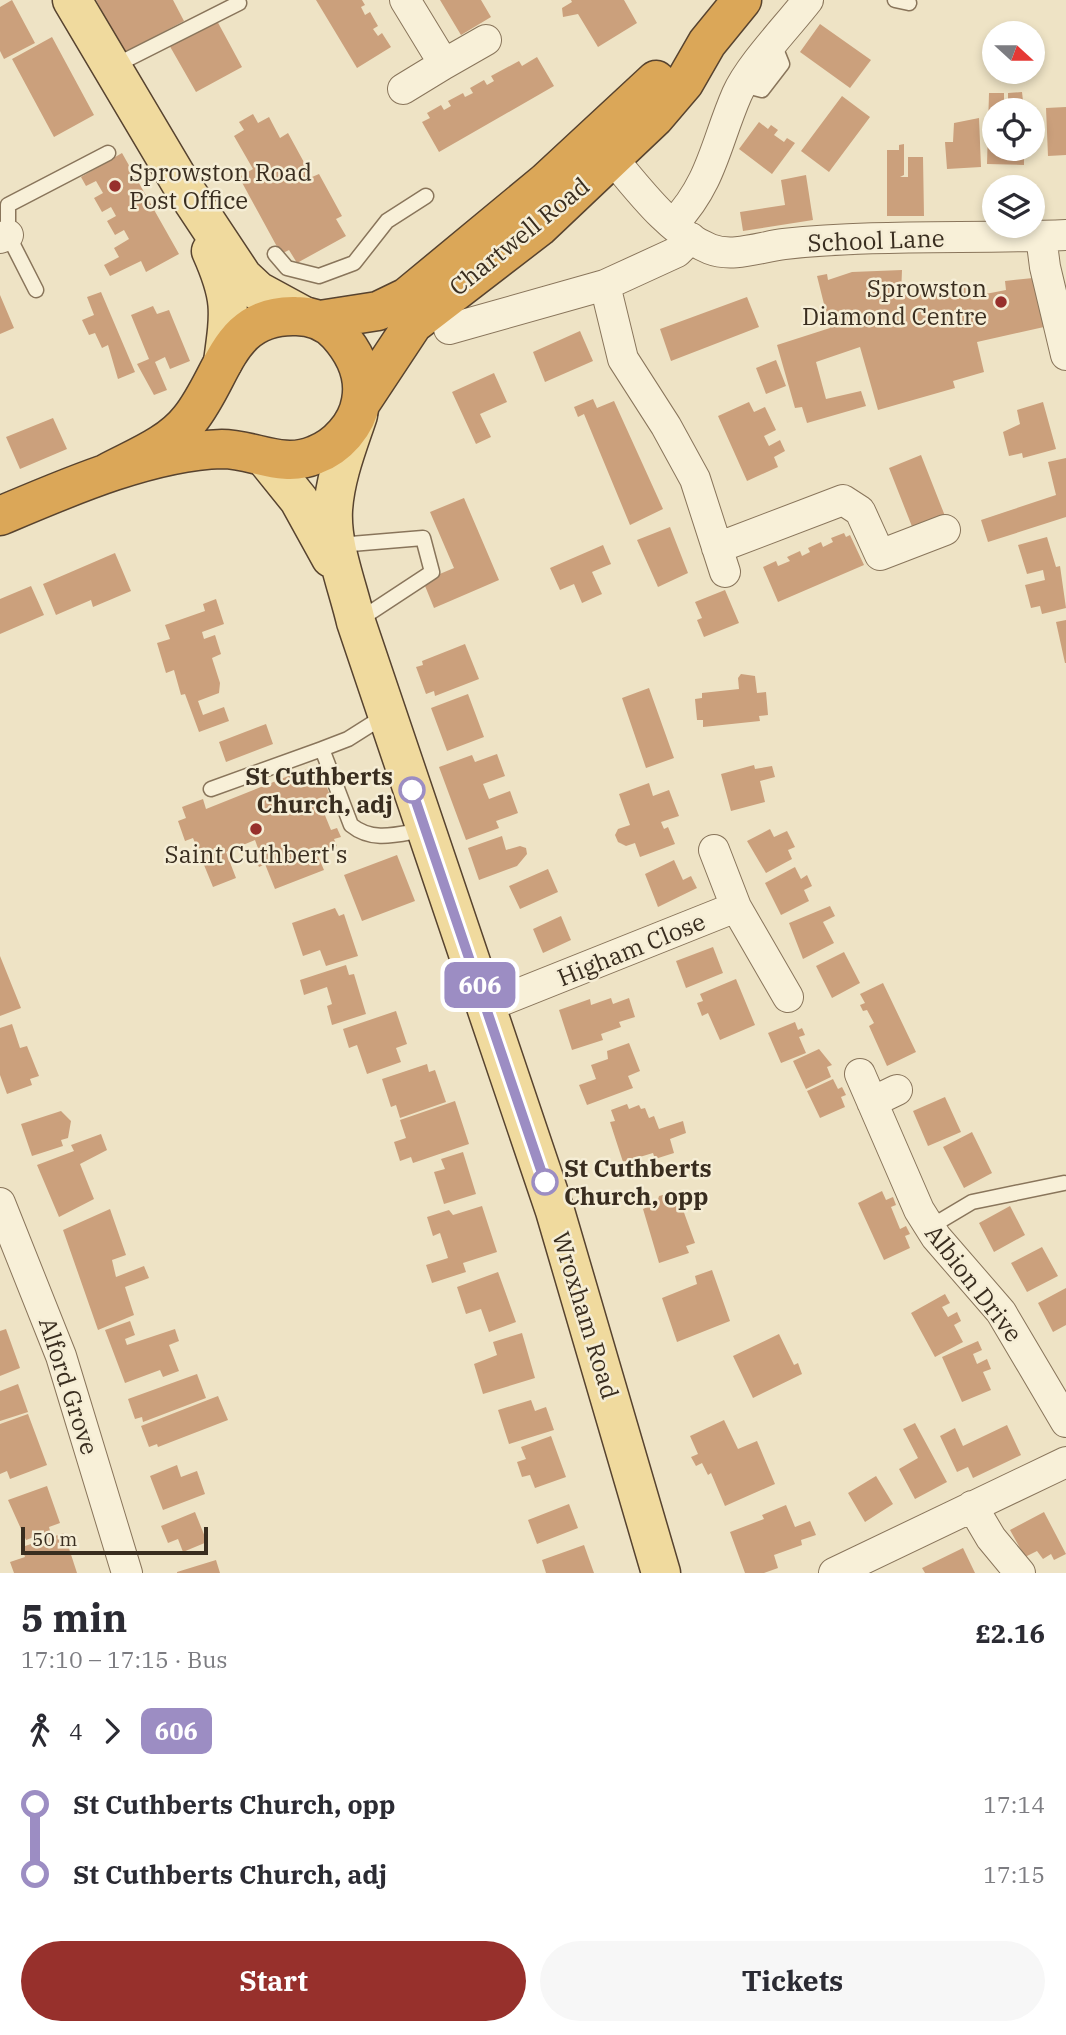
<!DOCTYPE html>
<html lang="en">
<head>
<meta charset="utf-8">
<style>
	:root { --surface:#fff; --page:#f7f7f7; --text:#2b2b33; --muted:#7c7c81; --accent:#97302c }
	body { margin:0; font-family:"IBM Plex Serif",serif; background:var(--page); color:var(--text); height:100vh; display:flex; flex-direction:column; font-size:26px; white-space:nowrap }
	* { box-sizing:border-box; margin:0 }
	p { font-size:23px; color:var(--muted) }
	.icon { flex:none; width:38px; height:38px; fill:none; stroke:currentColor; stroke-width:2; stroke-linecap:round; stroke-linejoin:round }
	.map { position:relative; height:1573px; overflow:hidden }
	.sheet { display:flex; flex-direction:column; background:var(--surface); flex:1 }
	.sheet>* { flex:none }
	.badge { padding:0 14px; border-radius:10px; font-size:24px; line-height:46px }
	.needle { width:46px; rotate:111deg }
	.controls { position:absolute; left:982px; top:21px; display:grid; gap:14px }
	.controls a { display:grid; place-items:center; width:63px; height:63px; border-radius:50%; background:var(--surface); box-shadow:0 4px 10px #0003; font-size:35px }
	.scale { position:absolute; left:21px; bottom:18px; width:187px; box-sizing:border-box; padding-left:7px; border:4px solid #392d1f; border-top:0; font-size:19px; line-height:24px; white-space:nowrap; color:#392d1f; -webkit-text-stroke:5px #f5edd5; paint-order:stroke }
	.map>.badge { position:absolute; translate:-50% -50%; box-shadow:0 0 0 4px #fff }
	.legs { display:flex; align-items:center; gap:10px; height:77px; padding:0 21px; font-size:23px }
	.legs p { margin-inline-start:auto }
	.headline { display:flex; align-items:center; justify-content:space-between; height:119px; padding:0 21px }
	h1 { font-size:38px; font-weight:700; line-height:52px }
	.cta { display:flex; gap:14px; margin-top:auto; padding:14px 21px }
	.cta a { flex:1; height:80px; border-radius:42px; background:var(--accent); color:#fff; font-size:28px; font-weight:700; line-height:80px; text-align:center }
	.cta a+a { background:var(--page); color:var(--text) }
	ul { padding:0 21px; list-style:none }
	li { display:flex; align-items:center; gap:24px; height:70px; font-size:26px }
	li i { display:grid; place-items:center; width:10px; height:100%; margin:0 9px; background:currentColor }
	li i::after { content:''; width:18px; height:18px; margin:-9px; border:5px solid; border-radius:50%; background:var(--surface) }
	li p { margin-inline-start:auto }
	li:first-child i { background:linear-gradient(#0000 50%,currentColor 0) }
	li:last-child i { background:linear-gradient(currentColor 50%,#0000 0) }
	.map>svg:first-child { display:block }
</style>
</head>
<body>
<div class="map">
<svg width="1066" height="1573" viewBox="0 0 1066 1573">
	<rect width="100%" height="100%" fill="#eee3c5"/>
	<path fill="#cba07c" d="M12,0L35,43L4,59L0,51V7Z
		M96,0H173L184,21L124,53Z
		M316,0H362L365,5L361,7L365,15L370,12L378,26L373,29L378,36L382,33L391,47L357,68Z
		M440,0H481L491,17L461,35Z
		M571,0H624L637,23L598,47L578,14L563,17L562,8L572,2Z
		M216,19L242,67L196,92L168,43Z
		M820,24L871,60L850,88L800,52Z
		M52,37L94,115L54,137L12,59Z
		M537,57L554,86L439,152L422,122L430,118L427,113L441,105L444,110L451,106L448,101L463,93L465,97L473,93L470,88L484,80L487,85L494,81L491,76L519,61L522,66Z
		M1022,92L1024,110H994V149H1024V165L987,164L989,93H1004V104H1008V93Z
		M842,96L870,117L829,172L801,151Z
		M1066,107V155L1048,156L1046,108Z
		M253,114L258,123L269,117L280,138L288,133L312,177L319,174L342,216L336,219L346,236L297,263L289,250L281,254L239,177L253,169L234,136L244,130L239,122Z
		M979,118L981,167L947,169L945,142H953L954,123Z
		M759,122L768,129L771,125L778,130L774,135L784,142L787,138L795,143L772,174L739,149Z
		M904,144V175L900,177H908V157H923L924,216H887V150H899V145Z
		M122,153L179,254L146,272L141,261L110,276L104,265L119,257L114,248L129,239L124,230L115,235L107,221L116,216L111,207L102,212L94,198L103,193L96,181L86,186L81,177Z
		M806,175L813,220L743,231L740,212L785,205L781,180Z
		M902,270L901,295L944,293L943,290L974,284L975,296L1006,290L1005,281L1033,278L1044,327L977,342L984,372L953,381L955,388L878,410L860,347L816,362L826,399L861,391L866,406L807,423L802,407L795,408L777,345L830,328L817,276L827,274L828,280L852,272Z
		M101,292L135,372L118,379L108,345L102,348L95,333L89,335L82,320L94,315L87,297Z
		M0,295L14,328L0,334Z
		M747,297L759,327L671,361L660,329Z
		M153,306L157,314L169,310L190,361L170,369L165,357L155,362L167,390L154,395L137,364L149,359L131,315Z
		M580,331L593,361L545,382L533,352Z
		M776,360L786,386L766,394L756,368Z
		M494,373L507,402L480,414L491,437L476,444L452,392Z
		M593,399L597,408L614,401L663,509L630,525L584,414L578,417L574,407Z
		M749,402L754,412L765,407L776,430L764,436L769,446L780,440L785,451L774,457L778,467L747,481L718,416Z
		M1043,402L1056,449L1023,458L1022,453L1009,456L1003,432L1020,424L1017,410Z
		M53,418L67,449L20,469L6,437Z
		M921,455L945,516L913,529L889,468Z
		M1066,458V517L988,542L981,520L1056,495L1048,462Z
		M464,498L499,580L434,608L423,581L454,568L430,512Z
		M670,527L688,573L658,587L637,540Z
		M844,533L846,537L850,535L864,565L778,602L763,567L776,561L778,566L790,561L787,557L800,551L802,556L810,552L808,548L821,542L823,547L833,542L831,538Z
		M1047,537L1056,567L1060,566L1066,608L1042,614L1040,606L1031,608L1025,585L1045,580L1043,570L1027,574L1018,545Z
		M603,545L611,564L592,572L602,594L582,603L574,584L560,590L550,568Z
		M115,553L131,591L93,607L91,600L56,615L43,584Z
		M31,586L44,615L0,634V599Z
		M725,590L739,623L704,637L697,620L702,618L695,602Z
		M216,599L224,624L202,632L204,639L215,635L221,654L212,658L220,683L219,693L198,701L203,715L224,707L229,721L199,732L185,694L181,695L174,670L166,673L157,643L170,639L165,625L205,611L203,604Z
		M1066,620V663H1065L1056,622Z
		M465,644L479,679L435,696L434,691L426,694L416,667L423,665L422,661Z
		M741,674L755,676L757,693L766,692L768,715L759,716L760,721L703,727V720H697L695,699L702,698V693L739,689L738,678Z
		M649,688L674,758L646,768L622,698Z
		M468,694L484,737L447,751L431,708Z
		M266,724L273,744L226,762L219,742Z
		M497,754L505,776L483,784L489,799L510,791L518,813L496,821L499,828L466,840L439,767L472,755L475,762Z
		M754,765L755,769L772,766L775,777L760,781L765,802L731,811L721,774Z
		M306,769L309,776L321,771L333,804L322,808L331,830L337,828L341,837L334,839L337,846L317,854L324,870L275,889L265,864L259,867L253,853L259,851L255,840L226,852L236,878L213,887L193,838L185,841L178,821L186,818L182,807L203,799L206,809Z
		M649,783L653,796L669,790L679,816L661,822L664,829L668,827L675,844L640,857L635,843L626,846L618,842L615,835L618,829L630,825L619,794Z
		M770,829L774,837L787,831L795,847L788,850L792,859L766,873L747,841Z
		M502,836L506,850L520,846L526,848L527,854L517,866L479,880L468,848Z
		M397,855L415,901L362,921L344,875Z
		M674,860L683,880L691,876L697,888L658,907L645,874Z
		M795,867L801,879L807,875L812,886L804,890L809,901L781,915L765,883Z
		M548,869L558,892L520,909L509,886Z
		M830,906L835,916L823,922L834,943L803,959L789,923Z
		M335,908L339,916L344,914L358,956L326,966L320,950L303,956L292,923Z
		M561,916L571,940L543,953L533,929Z
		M713,947L723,973L686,988L676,961Z
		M844,952L860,983L832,998L816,966Z
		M0,956L21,1008L0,1016Z
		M346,965L349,975L354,974L366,1014L332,1025L327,1006L332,1004L327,987L304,995L300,980Z
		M736,979L755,1025L720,1040L708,1013L702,1016L697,1003L703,1001L700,994Z
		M883,983L916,1052L887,1066L869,1026L874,1023L867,1010L863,1011L860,1005L865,1003L860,994Z
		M611,998L613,1004L629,998L635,1017L619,1022L621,1027L601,1034L603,1040L572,1050L559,1010L590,999L591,1005Z
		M396,1011L407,1044L396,1048L401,1062L367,1074L357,1045L349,1048L343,1029Z
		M795,1022L798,1030L802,1028L805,1035L799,1037L806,1053L781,1063L768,1033Z
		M12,1024L20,1048L27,1046L39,1076L30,1079L32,1085L7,1094L0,1075V1028Z
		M629,1043L640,1071L628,1076L633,1088L587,1105L579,1085L596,1079L591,1065L608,1059L607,1051Z
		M819,1049L832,1065L827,1067L831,1077L806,1089L793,1061Z
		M427,1064L429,1072L435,1070L446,1102L400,1118L396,1105L391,1107L382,1079Z
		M833,1079L838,1089L842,1087L846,1095L841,1097L845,1107L820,1118L807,1091Z
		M945,1097L961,1132L928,1146L913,1111Z
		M455,1101L469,1144L413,1163L411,1157L400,1161L394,1142L406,1138L400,1120Z
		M627,1104L629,1109L639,1105L641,1109L645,1108L649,1118L654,1116L659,1129L683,1121L686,1133L670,1139L674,1153L655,1159L653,1153L623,1162L610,1122L615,1121L611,1110Z
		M61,1111L71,1121L68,1138L61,1140L63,1146L32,1156L21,1124Z
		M972,1132L992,1173L964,1188L943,1147Z
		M101,1134L107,1150L80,1164L94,1199L59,1217L37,1165L74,1151L71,1145Z
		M463,1152L476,1194L444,1204L434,1172L445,1169L441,1159Z
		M882,1191L886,1200L893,1197L896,1205L891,1207L900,1229L906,1226L910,1234L905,1236L910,1248L884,1260L858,1203Z
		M667,1194L672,1195L677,1209L682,1207L695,1243L686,1246L689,1253L659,1263L643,1209L657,1203L659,1196Z
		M482,1206L497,1252L463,1263L466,1272L432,1283L426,1265L448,1258L440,1233L433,1236L427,1217L449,1210L453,1215Z
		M1010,1206L1025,1235L994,1252L979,1223Z
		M110,1209L126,1255L112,1260L116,1277L144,1266L149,1278L125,1287L134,1315L98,1330L63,1230Z
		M1042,1247L1058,1276L1027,1292L1011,1263Z
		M712,1270L730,1321L677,1342L662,1298L697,1284L695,1276Z
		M498,1272L516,1322L489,1332L481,1309L466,1314L457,1287Z
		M1066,1288V1325L1053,1332L1038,1303Z
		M945,1294L950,1303L942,1307L948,1317L957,1312L961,1321L954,1325L963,1342L935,1357L911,1313Z
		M130,1321L135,1335L125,1339L127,1345L175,1329L179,1341L169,1345L179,1371L163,1377L160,1370L125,1383L105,1330Z
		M6,1329L20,1368L0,1376V1331Z
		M522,1333L535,1378L483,1394L474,1364L497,1355L493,1342Z
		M779,1334L794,1365L798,1363L802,1374L753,1398L733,1356Z
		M978,1341L982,1350L973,1354L977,1364L987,1359L991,1369L983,1372L991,1390L962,1402L942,1357Z
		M197,1374L206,1398L143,1422L142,1417L135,1419L128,1399Z
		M18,1384L28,1412L0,1421V1391Z
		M218,1396L228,1420L158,1447L157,1444L149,1447L141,1426Z
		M531,1400L535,1411L546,1407L554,1430L509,1444L498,1410Z
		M28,1414L47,1465L10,1479L7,1471L0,1474V1424Z
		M724,1420L738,1449L757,1441L775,1484L725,1506L711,1473L708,1475L702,1463L696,1466L691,1457L698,1454L690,1436Z
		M915,1423L947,1482L915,1499L899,1469L918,1458L903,1429Z
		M1007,1425L1021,1455L973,1478L968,1467L957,1472L940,1436L955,1428L963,1446Z
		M551,1436L566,1477L535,1488L530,1475L522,1477L517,1462L526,1459L521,1447Z
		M177,1465L181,1477L197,1471L205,1494L163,1510L150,1476Z
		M876,1476L893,1504L865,1522L848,1493Z
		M47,1486L60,1523L49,1527L50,1531L26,1540L8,1500Z
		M569,1504L578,1528L537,1544L528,1520Z
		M786,1505L795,1527L810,1521L816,1535L801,1540L802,1545L774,1555L778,1568L764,1573H745L730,1532L764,1519L762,1515Z
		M195,1512L207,1542L183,1552L178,1539L168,1543L161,1526Z
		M1044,1512L1066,1554L1054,1560L1051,1554L1043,1559L1037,1551L1025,1557L1010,1530Z
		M64,1533L77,1573H14L10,1562L25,1557L22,1547Z
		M584,1545L594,1573H546L542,1560Z
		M963,1548L975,1573H925L922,1568Z
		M216,1560L220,1573H177V1572Z"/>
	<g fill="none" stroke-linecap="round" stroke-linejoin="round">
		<defs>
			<path id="lane" d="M895,0L909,3
				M114,66L239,3
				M743,85L762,90L782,64L774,44
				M275,254L287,268L319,276L354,263L387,221L426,196
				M36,290L8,235V205L108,153
				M339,545L423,538L432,572L359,620
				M386,715L348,739L322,749L351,825C373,843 398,834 423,830
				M211,789L322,749
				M930,1227L972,1202L1064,1183"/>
			<path id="street" d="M444,64L486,40
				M403,89L444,64L405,0
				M613,159C639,190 671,233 710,249C733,258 760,247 784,244C877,234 972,239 1066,235
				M674,223C712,183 716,142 737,94C750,65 788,26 808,0
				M1041,236L1045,267L1066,355
				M0,238L8,235
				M605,285L623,359L666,426L695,479L725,572
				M449,329L605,285L677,252L691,238
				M717,548L843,500L860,511L880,555L945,530
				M714,850L736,907
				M488,1006L736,907L788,997
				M860,1074L919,1210L936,1237L1001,1312L1066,1422
				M872,1102L897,1090
				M0,1203L61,1356L127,1573
				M972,1506L991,1538L1020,1573
				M834,1573L1066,1462"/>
			<path id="primary" d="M72,0L180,182L243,277L258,291L304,316
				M211,251C232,298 230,311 223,362
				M358,415C348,445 335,477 333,510C331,546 348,587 356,622L555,1211L661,1573
				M266,459L299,500L331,558"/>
			<path id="highway" d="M320,320L378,311L407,297L546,182L656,80
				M362,401L413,324L539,227L655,117L684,83L707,43L742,0
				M0,516C66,488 150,451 222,449C254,449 282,469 315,455C337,447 357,425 361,401C366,375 355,353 338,334C327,322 313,316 296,316C227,314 225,375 190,419C170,445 135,458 107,473"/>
		</defs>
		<use href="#lane" stroke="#89755b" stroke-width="17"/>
		<use href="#street" stroke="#89755b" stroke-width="32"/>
		<use href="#primary" stroke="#57432f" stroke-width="41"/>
		<use href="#highway" stroke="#57432f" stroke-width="41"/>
		<use href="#lane" stroke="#f8f0d8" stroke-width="14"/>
		<use href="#street" stroke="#f8f0d8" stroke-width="30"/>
		<use href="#primary" stroke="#f0da9e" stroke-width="38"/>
		<use href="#highway" stroke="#dba758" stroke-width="38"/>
	</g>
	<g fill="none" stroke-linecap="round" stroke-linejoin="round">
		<defs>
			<path id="line-1" d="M412,790L545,1182"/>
		</defs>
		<use href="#line-1" stroke="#fff" stroke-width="16"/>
		<use href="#line-1" stroke="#9c8dc3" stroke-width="10"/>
	</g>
	<g fill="#97302c" stroke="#f5edd5" stroke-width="2.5">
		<circle cx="115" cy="186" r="7"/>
		<circle cx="1001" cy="302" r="7"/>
		<circle cx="256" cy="829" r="7"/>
	</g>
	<g fill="#fff" stroke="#9c8dc3" stroke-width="3.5">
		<circle cx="412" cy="790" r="12"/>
		<circle cx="545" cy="1182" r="12"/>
	</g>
	<g text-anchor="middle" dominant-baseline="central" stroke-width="5" stroke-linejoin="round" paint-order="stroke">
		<g font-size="24" fill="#392d1f" stroke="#f5edd5" text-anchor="start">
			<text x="129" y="172">Sprowston Road<tspan x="129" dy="28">Post Office</tspan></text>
			<text x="987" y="288" text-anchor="end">Sprowston<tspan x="987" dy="28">Diamond Centre</tspan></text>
			<text x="256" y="854" text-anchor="middle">Saint Cuthbert's</text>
		</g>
		<g font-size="24" fill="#392d1f" stroke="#f5edd5">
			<text transform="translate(519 236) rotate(-39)">Chartwell Road</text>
			<text transform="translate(876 240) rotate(-2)">School Lane</text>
			<text transform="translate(631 949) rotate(-22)">Higham Close</text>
			<text transform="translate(974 1283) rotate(52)">Albion Drive</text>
			<text transform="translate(586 1315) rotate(73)">Wroxham Road</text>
			<text transform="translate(69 1386) rotate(72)">Alford Grove</text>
		</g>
		<g font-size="24" font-weight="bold" fill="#392d1f" stroke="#f5edd5" text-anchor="end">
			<text x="393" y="776">St Cuthberts<tspan x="393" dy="28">Church, adj</tspan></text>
			<text x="564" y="1168" text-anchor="start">St Cuthberts<tspan x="564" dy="28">Church, opp</tspan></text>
		</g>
	</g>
</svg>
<div class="controls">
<a><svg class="needle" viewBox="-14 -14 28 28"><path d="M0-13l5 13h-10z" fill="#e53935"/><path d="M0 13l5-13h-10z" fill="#7c7c81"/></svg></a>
<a><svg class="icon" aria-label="locate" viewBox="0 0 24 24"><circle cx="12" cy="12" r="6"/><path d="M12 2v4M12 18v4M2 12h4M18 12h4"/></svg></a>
<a><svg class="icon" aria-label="layers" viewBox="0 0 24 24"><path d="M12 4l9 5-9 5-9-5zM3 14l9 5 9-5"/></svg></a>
</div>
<div class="scale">50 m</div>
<b class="badge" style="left:480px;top:985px;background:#9c8dc3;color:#fff">606</b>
</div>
<section class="sheet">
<div class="headline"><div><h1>5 min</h1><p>17:10 – 17:15 · Bus</p></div><b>£2.16</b></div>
<div class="legs"><svg class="icon" aria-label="walk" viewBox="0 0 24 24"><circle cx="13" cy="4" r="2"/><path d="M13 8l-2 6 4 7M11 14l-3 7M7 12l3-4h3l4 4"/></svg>4<svg class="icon" aria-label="forward" viewBox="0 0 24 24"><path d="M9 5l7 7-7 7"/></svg><b class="badge" style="background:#9c8dc3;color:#fff">606</b></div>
<ul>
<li><i style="color:#9c8dc3"></i><b>St Cuthberts Church, opp</b><p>17:14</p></li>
<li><i style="color:#9c8dc3"></i><b>St Cuthberts Church, adj</b><p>17:15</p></li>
</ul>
<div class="cta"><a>Start</a><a>Tickets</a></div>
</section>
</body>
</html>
